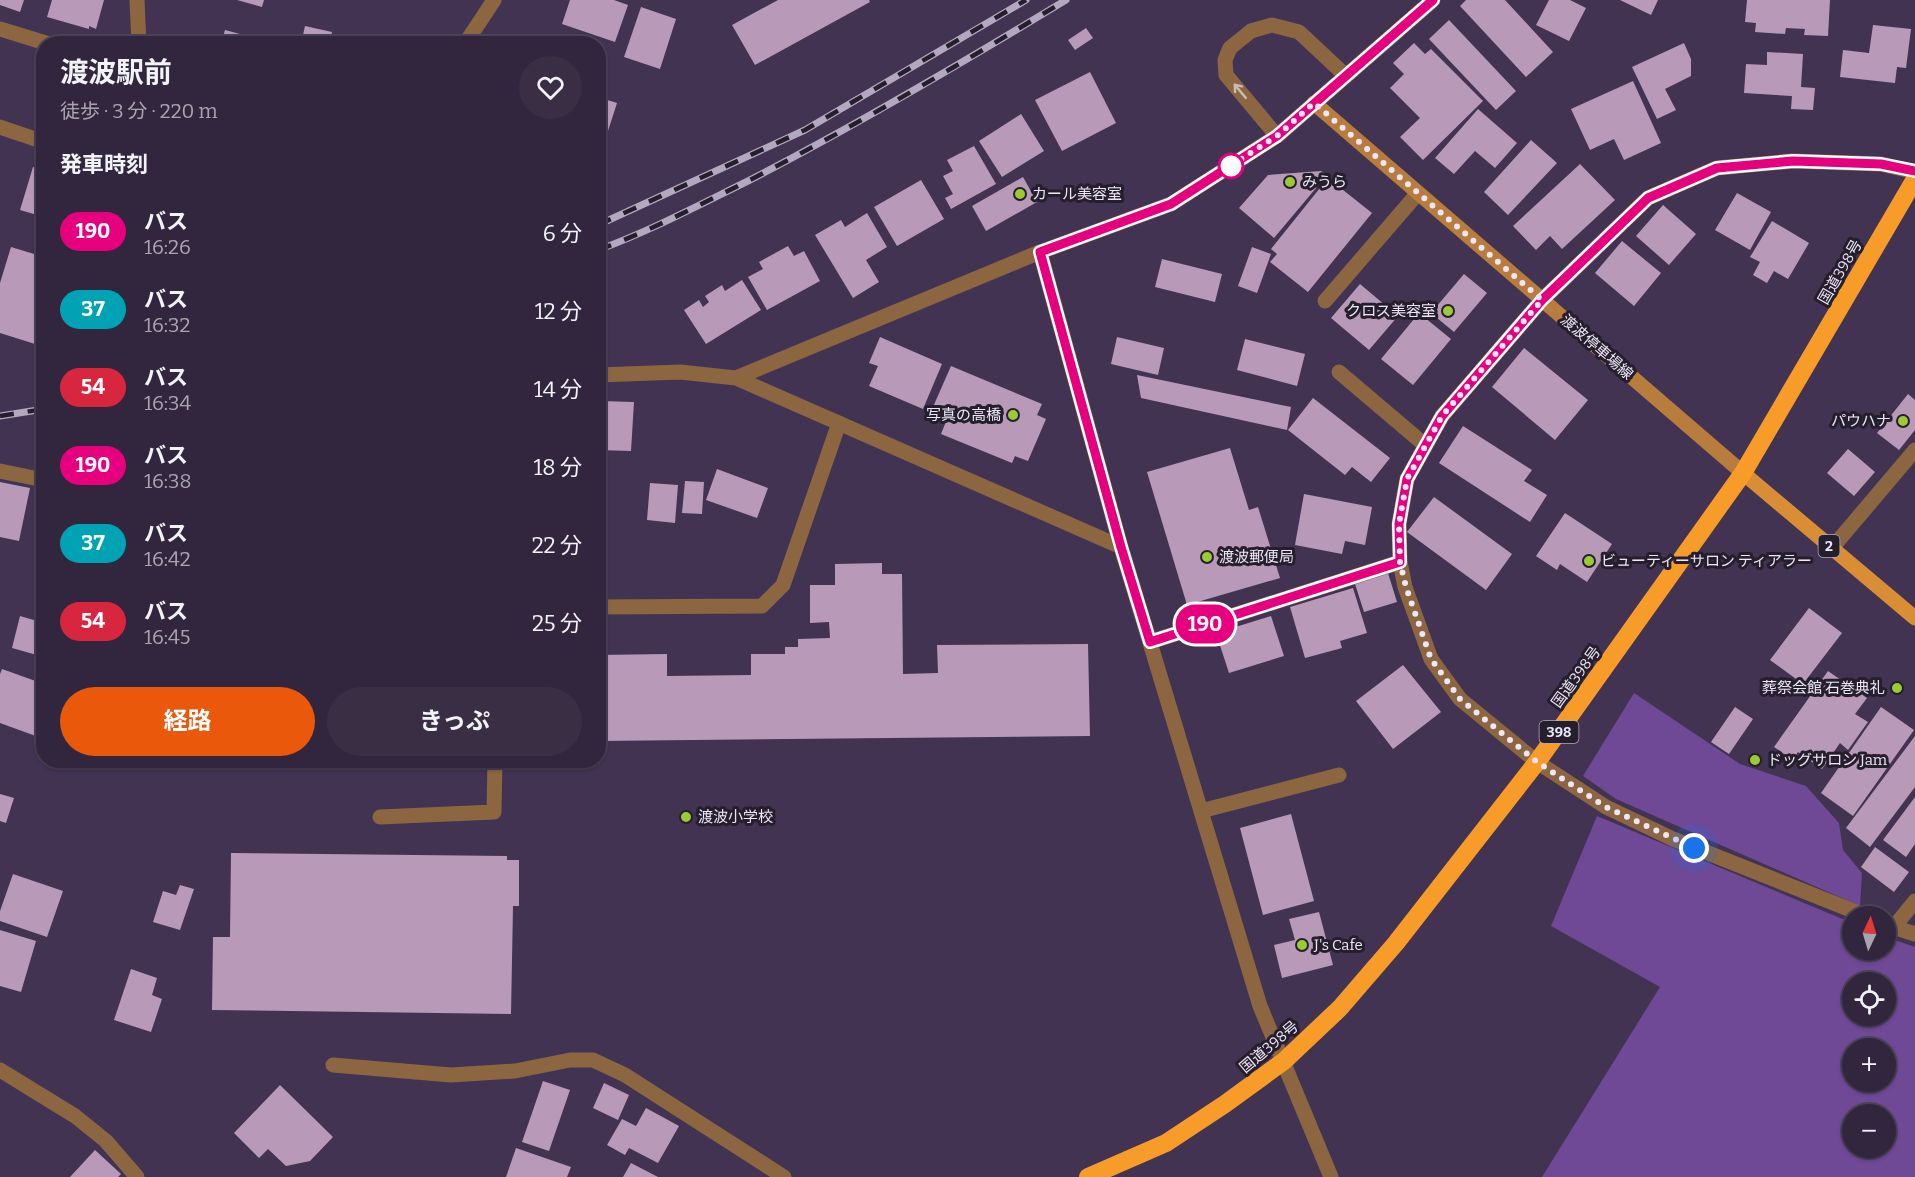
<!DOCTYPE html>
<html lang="ja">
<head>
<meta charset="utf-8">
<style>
	:root { --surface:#32263e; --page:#3a2e45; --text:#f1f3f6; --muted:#a8a5b0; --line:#4d4358; --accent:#ea580c }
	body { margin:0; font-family:Bitter,"Noto Sans JP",serif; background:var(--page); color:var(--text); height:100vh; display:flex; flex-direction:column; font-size:22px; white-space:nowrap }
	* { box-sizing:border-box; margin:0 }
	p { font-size:20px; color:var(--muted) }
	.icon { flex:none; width:33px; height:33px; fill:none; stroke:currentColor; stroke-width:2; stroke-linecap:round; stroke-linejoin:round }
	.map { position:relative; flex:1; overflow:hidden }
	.panel { position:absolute; left:36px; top:36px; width:570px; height:732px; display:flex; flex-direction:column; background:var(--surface); border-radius:24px; box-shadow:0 2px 4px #0004,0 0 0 2px var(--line) }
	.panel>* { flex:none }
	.badge { padding:0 12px; border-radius:20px; font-size:21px; line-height:39px }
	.needle { width:39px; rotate:4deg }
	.buttons { position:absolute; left:1842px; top:906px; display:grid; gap:12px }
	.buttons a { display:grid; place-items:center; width:54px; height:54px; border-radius:50%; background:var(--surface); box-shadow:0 2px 4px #0004,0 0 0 2px var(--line); font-size:30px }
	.you { position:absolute; width:30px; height:30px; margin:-15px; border:4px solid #fff; border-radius:50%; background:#1a73e8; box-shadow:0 0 0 9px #1a73e833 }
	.map>.badge { position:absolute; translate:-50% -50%; box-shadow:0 0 0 3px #fff }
	h2 { padding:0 24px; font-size:22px; line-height:54px }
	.round { display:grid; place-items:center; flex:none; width:63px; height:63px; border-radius:32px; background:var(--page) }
	.summary { display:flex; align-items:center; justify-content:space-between; height:102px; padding:0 24px }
	h1 { font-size:28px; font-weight:700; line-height:45px }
	.primary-button { display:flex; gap:12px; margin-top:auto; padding:12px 24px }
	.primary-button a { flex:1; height:69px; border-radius:36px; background:var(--accent); color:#fff; font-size:24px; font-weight:700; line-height:69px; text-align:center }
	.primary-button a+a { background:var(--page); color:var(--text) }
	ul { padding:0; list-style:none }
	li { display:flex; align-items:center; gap:18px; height:78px; padding:0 24px }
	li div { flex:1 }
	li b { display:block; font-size:22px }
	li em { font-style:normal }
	li .badge { min-width:66px; font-weight:700; text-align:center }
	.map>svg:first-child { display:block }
</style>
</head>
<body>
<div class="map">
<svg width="1915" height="1177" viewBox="0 0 1915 1177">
	<rect width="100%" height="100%" fill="#423352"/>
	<path fill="#6f4896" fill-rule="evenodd" d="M1634,693L1740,764L1806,786L1839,823L1843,850L1862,873L1860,906L1616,799L1583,776Z
		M1597,816L1852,923V950H1886V937L1915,947V1177H1542L1660,987L1551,926ZM1852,982H1886V1016H1852ZM1852,1048H1886V1082H1852ZM1852,1114H1886V1148H1852Z"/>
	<path fill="#b89ab8" d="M0,0H24L20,12L0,5Z
		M52,0H104L96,29L89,26V29L47,17Z
		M237,0H264L262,7Z
		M570,0H614L628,5L615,42L562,24Z
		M778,0H869L870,2L755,65L732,25Z
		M1466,0H1505L1553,52L1526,77L1460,6Z
		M1549,0H1570L1586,8L1569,41L1536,25Z
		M1620,0H1658L1651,15Z
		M1747,0H1830L1828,36L1804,35L1805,29L1786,28L1785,34L1755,32L1756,23L1745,22Z
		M641,7L676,19L660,69L624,57Z
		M1449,20L1516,91L1496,110L1429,39Z
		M1873,25L1911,29L1906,68L1897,67L1895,83L1840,77L1843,50L1869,53Z
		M305,26L332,32L330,40L339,44H301Z
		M1086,28L1093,38L1075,50L1068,40Z
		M225,30L274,43V44H221Z
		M1414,43L1425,54L1431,49L1483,101L1423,160L1400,137L1420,118L1390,88L1404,74L1393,63Z
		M1684,43L1691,59V76L1665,89L1676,110L1657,119L1632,67Z
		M1767,52L1803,54L1801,87L1815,88L1813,110L1791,109L1792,96L1744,93L1746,64L1767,65Z
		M1090,72L1116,123L1062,151L1035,100Z
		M1633,81L1661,143L1624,160L1614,139L1590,150L1571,109Z
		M598,97L617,103L599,159L598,158Z
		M1478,109L1517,143L1495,168L1475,151L1454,174L1435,158Z
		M1021,114L1044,151L1002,177L979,141Z
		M1531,140L1557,163L1508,215L1484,192Z
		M974,146L996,184L951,209L945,198L953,194L943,176L953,171L947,160Z
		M1580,164L1615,200L1562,249L1550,236L1536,250L1513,226Z
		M33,167L44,170V217L20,210Z
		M1321,171L1327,175L1274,238L1239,208L1268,175Z
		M1023,177L1037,202L986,231L972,206Z
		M1328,178L1372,213L1308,292L1270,262L1277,254L1271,249Z
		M921,180L944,219L897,246L874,207Z
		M1737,193L1771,212L1750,250L1715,230Z
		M1663,205L1696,234L1669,265L1636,236Z
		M867,213L887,247L866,260L879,282L853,298L815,235L841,220L845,227Z
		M1772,221L1809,243L1788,279L1774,271L1767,283L1753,275L1760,262L1750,257Z
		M1622,241L1661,273L1634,306L1595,273Z
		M788,246L794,256L804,251L820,281L767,310L748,277L763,269L759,262Z
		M11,247L44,257V316L35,344L0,333V283Z
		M1252,247L1271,254L1257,293L1238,286Z
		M1162,259L1222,274L1215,302L1155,287Z
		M1464,274L1487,293L1454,332L1431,313Z
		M742,280L761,310L706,344L684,310L699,300L703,307L709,302L705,296L722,285L725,291Z
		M1360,284L1398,316L1369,350L1331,318Z
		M1419,313L1451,339L1413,385L1381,359Z
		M880,337L942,364L923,409L869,386L878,366L869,363Z
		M1117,337L1164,348L1158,375L1111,364Z
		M1245,339L1305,354L1297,386L1237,370Z
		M1524,348L1588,400L1555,440L1492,387Z
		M951,366L1042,404L1037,415L1046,419L1028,461L1015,456L1012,463L941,434L949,414L933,407Z
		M1137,375L1291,407L1287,430L1141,398Z
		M1908,394L1915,400V430L1899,450L1877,433Z
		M1313,398L1390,458L1371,482L1352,467L1345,475L1288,430Z
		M598,401L634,402L631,451L598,450Z
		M1463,426L1532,470L1524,481L1547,495L1530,522L1439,463Z
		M1230,448L1249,510L1258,507L1280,578L1187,605L1147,472Z
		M1848,449L1875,472L1854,496L1827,473Z
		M717,469L768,488L757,518L706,500Z
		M685,481L704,482L702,514L682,513Z
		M0,482L30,488L19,541L0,537Z
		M650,483L678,485L675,523L647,520Z
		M1304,494L1372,507L1365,545L1345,541L1342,554L1295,545Z
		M1434,497L1512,554L1486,590L1407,532Z
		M1565,513L1612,544L1587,582L1560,564L1557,570L1536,556Z
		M882,563V574H902L903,674L938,673L937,645L1088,644L1090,736L598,741V655L667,654V676L751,675V654H785V647H798V639L830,638L829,622L810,623V585H835V564Z
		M1388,573L1397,602L1364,612L1355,584Z
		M1353,588L1367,633L1340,641L1342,648L1305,658L1290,607Z
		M1809,608L1842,633L1803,684L1770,660Z
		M20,616L44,623V657L12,648Z
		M1271,616L1284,656L1229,673L1216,633Z
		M1403,665L1441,712L1393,749L1356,701Z
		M2,669L44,684V739L0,723V674Z
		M1828,671L1867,698L1855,714L1868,722L1848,750L1840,743L1822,769L1798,752L1793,760L1774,747Z
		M1735,707L1753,719L1729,754L1711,742Z
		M1881,707L1914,730L1853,816L1821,793Z
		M1915,736V787L1870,847L1846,828Z
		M361,760H420V763H361Z
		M0,794L14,798L6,823L0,821Z
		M1915,797V844L1906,857L1883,840Z
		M1291,814L1314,901L1263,915L1240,828Z
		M1875,847L1909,872L1894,892L1861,867Z
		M231,853L507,856V860H519V906H513L511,1014L212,1010L213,937H230Z
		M13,874L63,891L47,937L0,921V911Z
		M180,885L194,889L180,930L153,922L163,891L176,895Z
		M1319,912L1333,965L1282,978L1274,945L1295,940L1289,919Z
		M0,930L36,941L21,992L0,986Z
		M131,969L157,978L152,995L162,999L151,1032L114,1020Z
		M543,1081L570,1090L549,1151L522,1142Z
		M604,1083L629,1095L618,1120L593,1108Z
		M280,1085L333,1137L310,1161L286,1166L268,1149L259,1158L234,1133Z
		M646,1108L679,1126L658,1163L629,1148L625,1155L607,1145L622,1119L636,1126Z
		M516,1148L571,1167L567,1177H506Z
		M95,1150L121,1174L118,1177H70Z
		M631,1163L658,1177H623Z"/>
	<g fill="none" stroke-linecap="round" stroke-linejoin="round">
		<path stroke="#8c6640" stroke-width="15" d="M0,29L49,44
			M1277,136L1226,75L1225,60L1230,48L1251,31L1272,25L1299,32L1345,75
			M1325,301L1418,193
			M1339,372L1425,445
			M1832,548L1915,450
			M598,607L762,606L783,585L839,423
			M1150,642L1400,562
			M1201,811L1339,775
			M380,817L494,812L495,760
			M333,1065L451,1075L515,1071L570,1060H593L625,1075L784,1177"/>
		<path stroke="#8c6640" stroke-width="15" d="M137,0L139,44
			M465,44L494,0
			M0,127L44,142
			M1040,252L1121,547L1260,1006L1331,1177
			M598,375L680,372L736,378L1121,547
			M736,378L1040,252L1171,204L1277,136L1433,0
			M0,471L44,480
			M1866,916L1673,839L1606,807L1537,762L1460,699L1431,659L1405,587L1400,562L1399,524L1407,479L1442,416L1542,300L1648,198L1717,168L1793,161L1881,164L1915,172
			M1887,925L1915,934
			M1894,927L1915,901
			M0,1070L75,1116L106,1141L137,1177"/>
		<path stroke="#b87c3c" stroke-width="15" d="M1314,103L1743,473"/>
		<path stroke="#d98d35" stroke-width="15" d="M1743,473L1915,618"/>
		<path stroke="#f89c29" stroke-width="18" d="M1088,1177L1166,1143L1225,1104L1284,1061L1340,1008L1396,943L1537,762L1743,473L1915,179"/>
		<defs>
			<path id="rail" d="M598,225L805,130L1026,0
				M598,250C650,231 699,205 748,181C857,125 962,63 1066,0
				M0,416L44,409"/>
		</defs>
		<use href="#rail" stroke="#b2a8bf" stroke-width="7"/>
		<use href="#rail" stroke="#251f2d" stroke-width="4.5" stroke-dasharray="14" stroke-linecap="butt"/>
	</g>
	<defs><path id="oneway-shaft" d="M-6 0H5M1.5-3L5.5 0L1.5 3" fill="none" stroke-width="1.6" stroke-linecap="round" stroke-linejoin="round" transform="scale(1.5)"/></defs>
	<use stroke="#cbb9b8" href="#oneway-shaft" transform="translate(1240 91) rotate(-130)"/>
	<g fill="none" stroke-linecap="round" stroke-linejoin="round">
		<defs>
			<path id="line" d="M1433,0L1277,136L1171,204L1040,252L1121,547L1150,642L1400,562L1399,524L1407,479L1442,416L1542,300L1648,198L1717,168L1793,161L1881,164L1915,171"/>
		</defs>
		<use href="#line" stroke="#fff" stroke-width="14"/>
		<use href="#line" stroke="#e6007e" stroke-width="9"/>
		<path stroke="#ede5f8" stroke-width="6" stroke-dasharray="0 10.8" d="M1231,166L1227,168L1277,136L1314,103L1542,300L1442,416L1407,479L1399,524L1400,562L1406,587L1431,659L1460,699L1537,762L1572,785L1606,807L1694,848"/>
	</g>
	<circle fill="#fff" stroke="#e6007e" stroke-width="3" cx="1231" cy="166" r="12"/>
	<g fill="#9cca32" stroke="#251f2d" stroke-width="2">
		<circle cx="1290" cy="182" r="6"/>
		<circle cx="1020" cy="194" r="6"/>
		<circle cx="1448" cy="311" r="6"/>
		<circle cx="1013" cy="415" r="6"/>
		<circle cx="1903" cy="421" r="6"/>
		<circle cx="1207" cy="557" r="6"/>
		<circle cx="1589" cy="561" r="6"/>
		<circle cx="1897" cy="688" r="6"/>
		<circle cx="1755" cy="760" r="6"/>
		<circle cx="686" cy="817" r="6"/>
		<circle cx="1302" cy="945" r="6"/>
	</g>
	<g text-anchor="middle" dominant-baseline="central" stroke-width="6" stroke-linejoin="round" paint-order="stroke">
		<g fill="#251f2d" stroke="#b1aabb" stroke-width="1.5">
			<rect x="1818.5" y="535" width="21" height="22" rx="4.5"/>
			<rect x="1539.5" y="721" width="39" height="22" rx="4.5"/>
		</g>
		<g font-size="14" font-weight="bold" fill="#ede5f8">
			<text x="1829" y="546">2</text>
			<text x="1559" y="732">398</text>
		</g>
		<g font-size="15" fill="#ede5f8" stroke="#251f2d" text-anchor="start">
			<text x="1302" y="182">みうら</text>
			<text x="1032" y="194">カール美容室</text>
			<text x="1436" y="311" text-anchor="end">クロス美容室</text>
			<text x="1001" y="415" text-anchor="end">写真の高橋</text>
			<text x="1891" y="421" text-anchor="end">パウハナ</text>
			<text x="1219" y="557">渡波郵便局</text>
			<text x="1601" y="561">ビューティーサロン ティアラー</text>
			<text x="1885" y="688" text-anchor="end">葬祭会館 石巻典礼</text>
			<text x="1767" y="760">ドッグサロン Jam</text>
			<text x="698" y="817">渡波小学校</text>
			<text x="1314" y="945">J's Cafe</text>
		</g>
		<g font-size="15" fill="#ede5f8" stroke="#251f2d">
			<text transform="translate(1840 272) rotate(-60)">国道398号</text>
			<text transform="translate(1597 347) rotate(41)">渡波停車場線</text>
			<text transform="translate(1576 677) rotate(-54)">国道398号</text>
			<text transform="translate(1269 1047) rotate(-40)">国道398号</text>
		</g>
	</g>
</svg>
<div class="buttons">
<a><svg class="needle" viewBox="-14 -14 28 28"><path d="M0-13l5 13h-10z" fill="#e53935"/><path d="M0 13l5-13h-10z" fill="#a8a5b0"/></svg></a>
<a><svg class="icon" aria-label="locate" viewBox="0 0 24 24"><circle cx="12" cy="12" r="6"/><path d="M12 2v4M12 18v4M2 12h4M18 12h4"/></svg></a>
<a>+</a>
<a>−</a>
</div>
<div class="you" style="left:1694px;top:848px"></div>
<b class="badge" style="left:1205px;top:624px;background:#e6007e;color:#fff">190</b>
<section class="panel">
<div class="summary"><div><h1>渡波駅前</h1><p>徒歩 · 3 分 · 220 m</p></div><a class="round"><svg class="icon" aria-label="heart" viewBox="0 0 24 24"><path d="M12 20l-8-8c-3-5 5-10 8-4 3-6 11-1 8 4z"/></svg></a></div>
<h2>発車時刻</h2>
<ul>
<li><span class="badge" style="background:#e6007e;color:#fff">190</span><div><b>バス</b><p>16:26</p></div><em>6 分</em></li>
<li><span class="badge" style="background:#00a3b4;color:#fff">37</span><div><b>バス</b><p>16:32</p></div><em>12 分</em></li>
<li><span class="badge" style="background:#d7263d;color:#fff">54</span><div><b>バス</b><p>16:34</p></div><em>14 分</em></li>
<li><span class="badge" style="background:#e6007e;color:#fff">190</span><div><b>バス</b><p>16:38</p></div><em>18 分</em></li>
<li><span class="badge" style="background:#00a3b4;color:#fff">37</span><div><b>バス</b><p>16:42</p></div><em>22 分</em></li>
<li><span class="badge" style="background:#d7263d;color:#fff">54</span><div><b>バス</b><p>16:45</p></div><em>25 分</em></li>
</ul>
<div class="primary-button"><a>経路</a><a>きっぷ</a></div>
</section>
</div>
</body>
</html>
